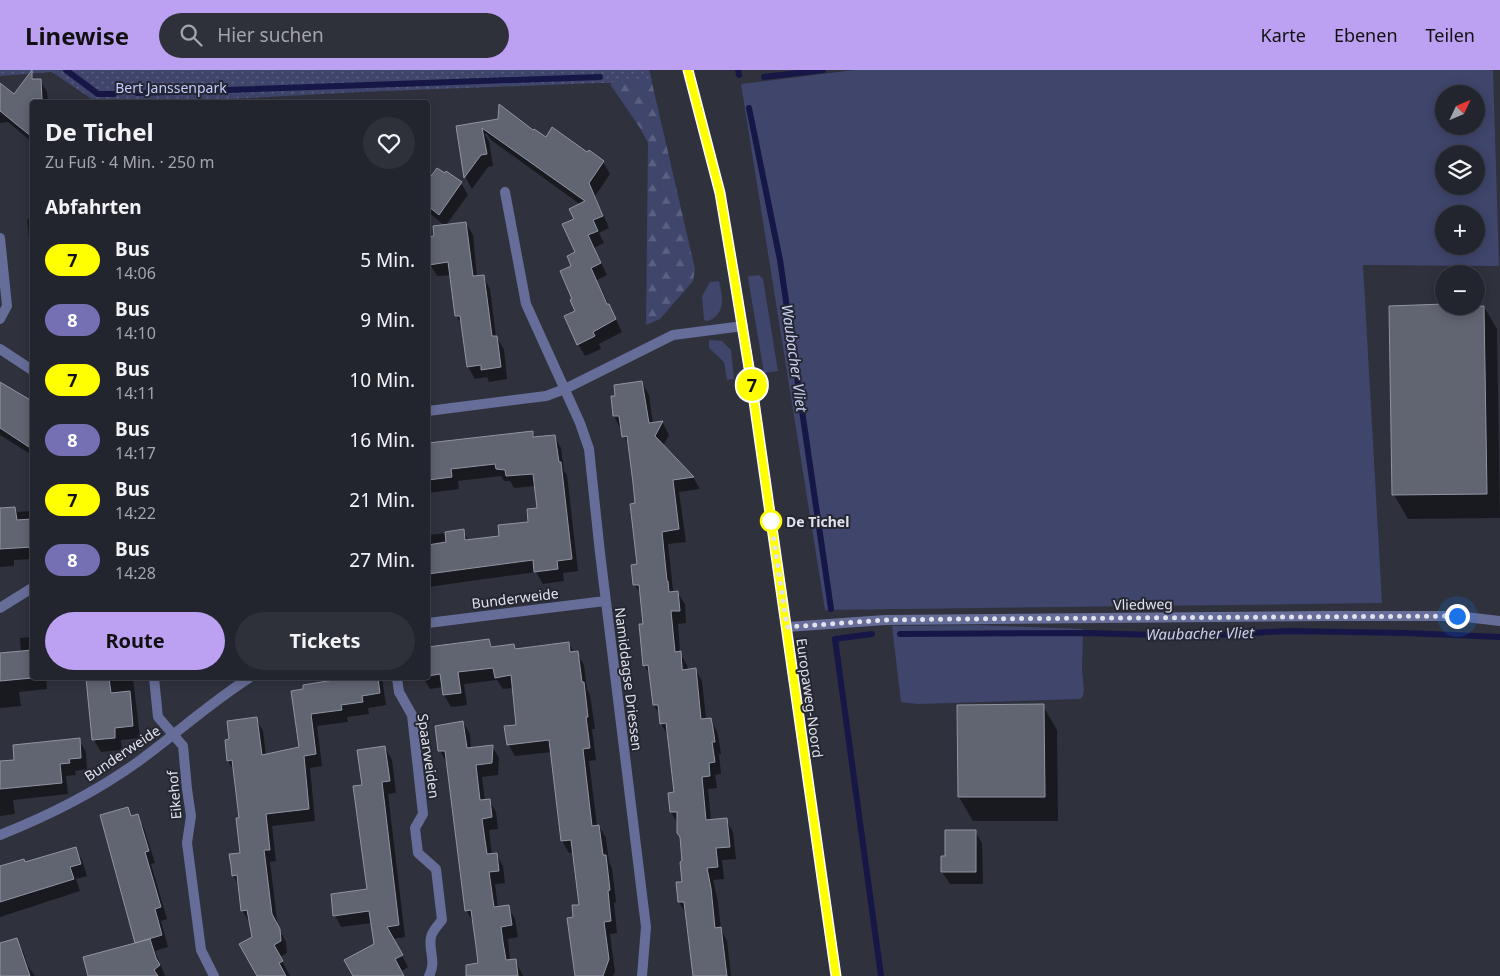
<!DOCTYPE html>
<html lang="de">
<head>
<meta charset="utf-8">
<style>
	:root { --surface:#23252e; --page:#2f313a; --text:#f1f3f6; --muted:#a3a5aa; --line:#40424a; --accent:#bca0f2 }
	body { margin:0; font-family:"Noto Sans",sans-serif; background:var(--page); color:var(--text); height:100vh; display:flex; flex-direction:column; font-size:19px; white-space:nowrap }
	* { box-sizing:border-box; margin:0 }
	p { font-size:16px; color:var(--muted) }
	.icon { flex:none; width:28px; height:28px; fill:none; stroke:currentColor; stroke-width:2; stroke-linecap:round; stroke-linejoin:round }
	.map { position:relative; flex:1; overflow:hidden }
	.sheet { position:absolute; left:30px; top:30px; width:400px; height:580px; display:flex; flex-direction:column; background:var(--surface); border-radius:5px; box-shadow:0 2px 12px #0003,0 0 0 1px var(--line) }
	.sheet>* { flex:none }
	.badge { padding:0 10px; border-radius:16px; font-size:18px; line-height:32px }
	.needle { width:32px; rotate:46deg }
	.buttons { position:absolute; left:1435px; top:15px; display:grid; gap:10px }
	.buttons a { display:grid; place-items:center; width:50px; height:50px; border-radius:50%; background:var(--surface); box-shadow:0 2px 12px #0003,0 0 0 1px var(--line); font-size:25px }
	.you { position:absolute; width:25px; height:25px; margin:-12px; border:4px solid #fff; border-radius:50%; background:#1a73e8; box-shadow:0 0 0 8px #1a73e833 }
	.map>.badge { position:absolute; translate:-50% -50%; box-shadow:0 0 0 2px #fff }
	h2 { padding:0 15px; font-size:19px; line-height:45px }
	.round { display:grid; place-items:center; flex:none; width:52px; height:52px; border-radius:26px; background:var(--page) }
	.headline { display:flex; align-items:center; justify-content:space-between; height:85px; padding:0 15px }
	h1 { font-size:24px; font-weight:700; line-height:38px }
	.button { display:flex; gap:10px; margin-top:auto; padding:10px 15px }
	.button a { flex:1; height:58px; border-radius:30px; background:var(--accent); color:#111; font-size:20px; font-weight:700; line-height:58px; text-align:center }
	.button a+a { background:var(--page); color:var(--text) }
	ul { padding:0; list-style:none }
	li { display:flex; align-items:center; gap:15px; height:60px; padding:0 15px }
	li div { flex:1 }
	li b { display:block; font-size:19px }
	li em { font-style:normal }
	li .badge { min-width:55px; font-weight:700; text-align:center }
	header { display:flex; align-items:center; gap:30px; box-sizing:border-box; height:70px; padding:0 25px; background:var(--accent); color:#111 }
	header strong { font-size:24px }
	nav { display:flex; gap:28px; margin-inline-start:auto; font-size:18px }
	.search { width:350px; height:45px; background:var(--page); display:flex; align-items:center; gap:12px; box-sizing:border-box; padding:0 18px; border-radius:28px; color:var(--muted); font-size:19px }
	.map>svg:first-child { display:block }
</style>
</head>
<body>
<header>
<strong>Linewise</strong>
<div class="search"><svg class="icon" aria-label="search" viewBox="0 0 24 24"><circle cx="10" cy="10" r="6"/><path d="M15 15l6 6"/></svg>Hier suchen</div>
<nav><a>Karte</a><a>Ebenen</a><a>Teilen</a></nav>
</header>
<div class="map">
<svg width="1500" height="906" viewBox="0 0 1500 906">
	<defs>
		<pattern id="forest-firs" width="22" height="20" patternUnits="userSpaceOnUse" patternTransform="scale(1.25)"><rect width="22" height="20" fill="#3f456b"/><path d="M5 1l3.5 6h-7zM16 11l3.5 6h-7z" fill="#5a6080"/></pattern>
		<pattern id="park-dots" width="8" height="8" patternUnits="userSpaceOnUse" patternTransform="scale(1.25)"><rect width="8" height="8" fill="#3f456b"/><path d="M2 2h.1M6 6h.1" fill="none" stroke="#5a6080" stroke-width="1.8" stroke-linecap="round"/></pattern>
	</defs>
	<rect width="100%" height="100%" fill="#2f313d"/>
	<path fill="#3f456b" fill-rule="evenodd" d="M854,0H1493L1499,196L1363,195L1382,533L825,540L741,14ZM1444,24H1476V56H1444ZM1444,84H1476V116H1444ZM1444,144H1476V176H1444Z
		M759,205L763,209L778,301L764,303L748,208L749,206Z
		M719,211C723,226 726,246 707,251L704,250L702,226L710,212Z
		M709,270L722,271L731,280L734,309L727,310L724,292L709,278Z
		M977,555L1083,559L1082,600L1084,620L1083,626L1080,629L918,634L901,632L892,556Z"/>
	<path fill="url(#forest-firs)" d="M232,0H649L695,199L693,211L667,241L660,249L646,255L648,73L640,58L610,14L613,13Z"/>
	<path fill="url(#park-dots)" d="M0,0H649L652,11L360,22L177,32H143L141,30L102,29L99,32H96L52,2L0,6Z"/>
	<path fill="#0007" fill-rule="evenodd" d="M40,10L47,22L48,32H32V76V72L8,52L0,53V19L5,37Z
		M499,50L587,84L603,92L610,104L595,126L609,158L599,163L604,173L594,178L607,205L597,210L622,262L599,274L601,279L585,286L578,274L573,197L577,182L575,149L581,135L491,70L487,64H484L489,71L493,96L488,97L472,119L466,108L457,57Z
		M428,110L461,113L468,125L446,155L466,153L473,165L477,207L483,206L490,219L496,267L504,279L507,309L489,312L487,307L475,309L468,297L463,256L456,246L451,205L437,206L430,194L428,168L435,167L445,156L428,142Z
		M29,121H32V203L27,149L32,148Z
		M1476,235H1483L1497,259L1500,448L1408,449L1394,425L1390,237L1476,236Z
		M0,313L32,333V385L0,365Z
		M642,313L649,325L653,354L663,353L669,365L663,376L693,407L700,419L679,422L686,472L668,474L673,520L674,522H677L685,534L686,553L678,554L680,583L687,595L688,600L695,599L702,611L706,649H710L717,661L719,671L721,684H719L721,704L715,705L717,718L708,719L711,751L726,749L733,762L736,789L722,790L724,809L713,810L718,832L721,860L727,871L731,906H695L686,844L679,832L683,813L684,792L678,754L671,742L675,723L669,667L661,654L660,646L654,635L651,607L644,595V555L642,527L635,515L638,495L636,435L630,378L614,346L612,327H616ZM680,590L683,593L684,606H682Z
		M532,362L536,368L554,366L561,378L564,401L567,405L578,501L563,503L564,511L543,514L536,502L428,517V462L429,465L463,461L469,471L501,467L530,453L538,439L535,416L514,418L510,411H504L501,406L458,411L459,419L428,423V375Z
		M0,439H15L17,442L32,441V489L14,490V496L0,497Z
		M32,567V608H46L47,619L19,622L21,636L0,638V585L21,583L20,568Z
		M489,571L493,578L514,576L516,580L569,573L574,583H577L584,595L587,619L590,625L595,659H592L596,690L589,691L597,756H599L606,768L609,792L612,798L616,832L614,833L617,863L610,864L615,902L613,906H576L575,848L580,836L574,782L569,783L562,771L552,682L515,686L508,674L517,656L513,618L503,619L497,610L464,614L467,635L451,637L444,625L443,617L430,619L423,608H428V578Z
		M87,608H133L140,668L121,670L122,680L101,682L94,670Z
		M342,608H382L386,635L368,638L369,644L347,647L348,652L317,656L322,696L310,698L315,751L272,756L276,791L270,792L278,858L286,872L287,883L280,887L290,906H255L257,905L253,868L249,852L242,840L239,816L233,805L241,784L240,749L234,701L228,691L230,670L256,649L263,661L266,686L300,678L292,622L342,610Z
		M1043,636L1057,660L1058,751H973L959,727Z
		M463,652L470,664L471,679L492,676L499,688L498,705L482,707L485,731L489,730L496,742L498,759L489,760L492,785L496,784L503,796L505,813L495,814L498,838L508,837L515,849L518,867L508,869L510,891L515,890L523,906H480L473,852L466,840L447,693L440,681L437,657Z
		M79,670L86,682L87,699L75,701L76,705L66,706L68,724L13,730L15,744L0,746V693L16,691Z
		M385,678L392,690L396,723L388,724L405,867L393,869L408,897L400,902L403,906H354L375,875L372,853L341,857L335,845L368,820L363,716Z
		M128,739L132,747L137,746L144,758L155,793L151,794L167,849L161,851L168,877L155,881L165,906H90L138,874Z
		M975,761L982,773L983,814H950L942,802L946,787Z
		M75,778L82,790L87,806L76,809L80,821L0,847V802Z
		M16,869L23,881L28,896L35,906H0V875Z"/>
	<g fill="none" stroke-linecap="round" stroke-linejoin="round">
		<path stroke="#161747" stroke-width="6" d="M66,0L98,24H114
			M738,0L739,5
			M764,7L823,0
			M137,23L600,7
			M749,38L780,190L831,539
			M872,564L835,569L881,906
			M900,564L1085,563L1196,566L1288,561L1405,563L1500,567"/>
	</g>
	<path fill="#616471" stroke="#9194a2" d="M32,0V9H41L42,29H32V67L0,41V13L14,24Z
		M499,34L533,60L534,59L546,67L552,57L587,82L589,80L604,91L589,113L603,146L593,150L598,161L588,165L601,193L591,198L607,234H609L616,249L593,262L595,266L577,275L564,246L575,241L570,230L572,229L560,201L571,196L567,186L575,182L562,154L574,149L569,139L585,131L482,58L487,84L481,85L464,108L456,56L498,49Z
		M437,98L445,103L446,101L462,112L439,145L428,136V110Z
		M466,152L473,206L484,205L492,266H497L501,297L481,300V295L467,297L460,246H455L448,192L429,195L428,167L434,166L433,156Z
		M1444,234V236H1484L1487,424L1392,425L1389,236Z
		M642,311L649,353L663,351L655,366L694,407L673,410L679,459L662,462L667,511H668L669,522L678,521L680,541H671L675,582L681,581L682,600L696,598L701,649L711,648L713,658L715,672H712L715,692L709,693L710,706L702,707L706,750L727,748L730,777L716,778L718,797L707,798L711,818L715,858L721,857L727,906H693L684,832H678L676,812H682L680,792L682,791L680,767L677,763V742H670L668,723L674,722L666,653L660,654L658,635H653L648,595L643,596L639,554H643L639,515H633L631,495L637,494L630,434L635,433L633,413L627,366L622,367L619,346H613L611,326H615L614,315Z
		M0,312L32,331V379L0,358Z
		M533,361V367L555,365L559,392H561L572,489L557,491L558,499L534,502L533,490L428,504V475L446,472L445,462L464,459L465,470L499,466L498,455L528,452L527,439L537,438L533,404L506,406L505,400L496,399L495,394L451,399L452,407L428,410V373Z
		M15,437L17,450L32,449V477L0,479V438Z
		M489,569L491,577L514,574L515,579L569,572L570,582L578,581L582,612H584L588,647H586L590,678L583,679L592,756L599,755L603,785H606L610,820L608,821L611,851L604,852L609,889L603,906H575L567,848L573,847L572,835H579L571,770L561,771L549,670L507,675L504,656L516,655L511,605L495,608L493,598L458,602L461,623L443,625L440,604L428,606V577Z
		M32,580V608L0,611V583Z
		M86,608H109L111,623L130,621L133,656L115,658V668L92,670Z
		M340,608H378L380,623L362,626L363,632L341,635L342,640L311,644L316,684L304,686L309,739L266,744L270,780H264L272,844L280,859L281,871L274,875L283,891L279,893L286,906H257L239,874L252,867L247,840L241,841L237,805L232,806L231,796L229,784L240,783L236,748H239L232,690L227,691L225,670L229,669L227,651L257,647L262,685L299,677L291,621L303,619V615L340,609Z
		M1044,634L1045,727H958L957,635Z
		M463,651L467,678L493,675L492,693L476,695L480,730L490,729L492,747L482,749L487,784L497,783L499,801L489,802L494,837L509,835L512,855L501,857L503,872L506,890L516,889L518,906H466V895L478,893L476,876L471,840L465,841L445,681H438L435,656Z
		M80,668L81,688L69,689L70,693L60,694L62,713L0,719V691L14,690L13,675Z
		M385,676L390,711L382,712L399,855L387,857L403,885L395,889L404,906H353L344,890L374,874L369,841L333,846L331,824L367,819L353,716L362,715L357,680Z
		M128,737L131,746L138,744L149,781L145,782L161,837L155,839L162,865L135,873L100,745Z
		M945,760H976V802H941V786H945Z
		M76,777L81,794L70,797L74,809L0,832V796L24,789L25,792Z
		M17,868L30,906H0V873Z
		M150,869L156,888L160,895L154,900L158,906H88L83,887Z"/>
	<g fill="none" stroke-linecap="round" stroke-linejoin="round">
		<path stroke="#666d98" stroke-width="10" d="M505,122L526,234L580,353L589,379L600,483L646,857L642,906
			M0,168L7,236L0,249
			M0,279L32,300
			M428,341L546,326L565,319L673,265L743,256
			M0,538L32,518
			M428,553L605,531
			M787,557L885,550L1327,546H1457L1500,551
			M154,608L158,647L183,676L187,719L191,746L187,773L201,880L214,906
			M397,608L399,622L412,645L423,744L415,758L418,783L436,799L442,850C439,854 432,861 431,867C428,881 437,891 429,906
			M0,765C48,746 96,722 139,691C176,664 210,633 249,608"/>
		<path stroke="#666d98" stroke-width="10" d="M688,0L720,123L734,205L751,310L836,906"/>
	</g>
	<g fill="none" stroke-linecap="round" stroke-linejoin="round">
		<defs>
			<path id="line" d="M688,0L720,123L734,206L751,310L836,906"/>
		</defs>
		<use href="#line" stroke="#fff" stroke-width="11"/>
		<use href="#line" stroke="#ff0" stroke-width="8"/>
		<path stroke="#e1e2ea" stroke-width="5" stroke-dasharray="0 9" d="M771,451L787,557L885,550L958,549L1457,546"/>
	</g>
	<circle fill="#fff" stroke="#ff0" stroke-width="2.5" cx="771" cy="451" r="10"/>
	<g text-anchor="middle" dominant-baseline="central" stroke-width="4" stroke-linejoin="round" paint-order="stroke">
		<g font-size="14" fill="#c2ccfe" stroke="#252733">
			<text x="171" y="17">Bert Janssenpark</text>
		</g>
		<g font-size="14" font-weight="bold" fill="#e1e2ea" stroke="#252733" text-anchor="start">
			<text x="786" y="451">De Tichel</text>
		</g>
		<g font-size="14" fill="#e1e2ea" stroke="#252733">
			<text transform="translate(515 528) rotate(-7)">Bunderweide</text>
			<text transform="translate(1143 534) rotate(-1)">Vliedweg</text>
			<text transform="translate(629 609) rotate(83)">Namiddagse Driessen</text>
			<text transform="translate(810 628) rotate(82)">Europaweg-Noord</text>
			<text transform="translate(122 683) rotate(-34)">Bunderweide</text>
			<text transform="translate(429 686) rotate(82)">Spaarweiden</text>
			<text transform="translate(174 725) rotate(-95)">Eikehof</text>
		</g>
		<g font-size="15" font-style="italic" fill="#c9cff1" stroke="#252733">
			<text transform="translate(795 288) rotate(82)">Waubacher Vliet</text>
			<text transform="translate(1200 563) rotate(-1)">Waubacher Vliet</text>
		</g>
	</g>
</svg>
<div class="buttons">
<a><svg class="needle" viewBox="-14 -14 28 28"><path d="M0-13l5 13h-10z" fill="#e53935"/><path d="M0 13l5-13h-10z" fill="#a3a5aa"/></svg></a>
<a><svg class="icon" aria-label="layers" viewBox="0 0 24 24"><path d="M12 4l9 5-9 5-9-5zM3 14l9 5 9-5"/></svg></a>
<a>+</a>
<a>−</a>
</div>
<div class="you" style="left:1457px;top:546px"></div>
<b class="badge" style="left:752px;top:315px;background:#ff0;color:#111">7</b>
<section class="sheet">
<div class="headline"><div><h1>De Tichel</h1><p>Zu Fuß · 4 Min. · 250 m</p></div><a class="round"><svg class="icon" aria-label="heart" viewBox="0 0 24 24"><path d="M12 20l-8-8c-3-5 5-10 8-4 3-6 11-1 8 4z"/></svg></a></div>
<h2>Abfahrten</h2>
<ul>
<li><span class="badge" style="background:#ff0;color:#111">7</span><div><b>Bus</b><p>14:06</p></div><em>5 Min.</em></li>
<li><span class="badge" style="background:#7570b3;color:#fff">8</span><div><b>Bus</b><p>14:10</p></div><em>9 Min.</em></li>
<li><span class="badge" style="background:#ff0;color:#111">7</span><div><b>Bus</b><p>14:11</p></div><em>10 Min.</em></li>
<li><span class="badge" style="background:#7570b3;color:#fff">8</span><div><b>Bus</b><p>14:17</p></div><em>16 Min.</em></li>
<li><span class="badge" style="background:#ff0;color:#111">7</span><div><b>Bus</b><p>14:22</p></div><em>21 Min.</em></li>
<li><span class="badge" style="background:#7570b3;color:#fff">8</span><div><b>Bus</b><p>14:28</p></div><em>27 Min.</em></li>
</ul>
<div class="button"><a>Route</a><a>Tickets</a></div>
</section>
</div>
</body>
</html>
